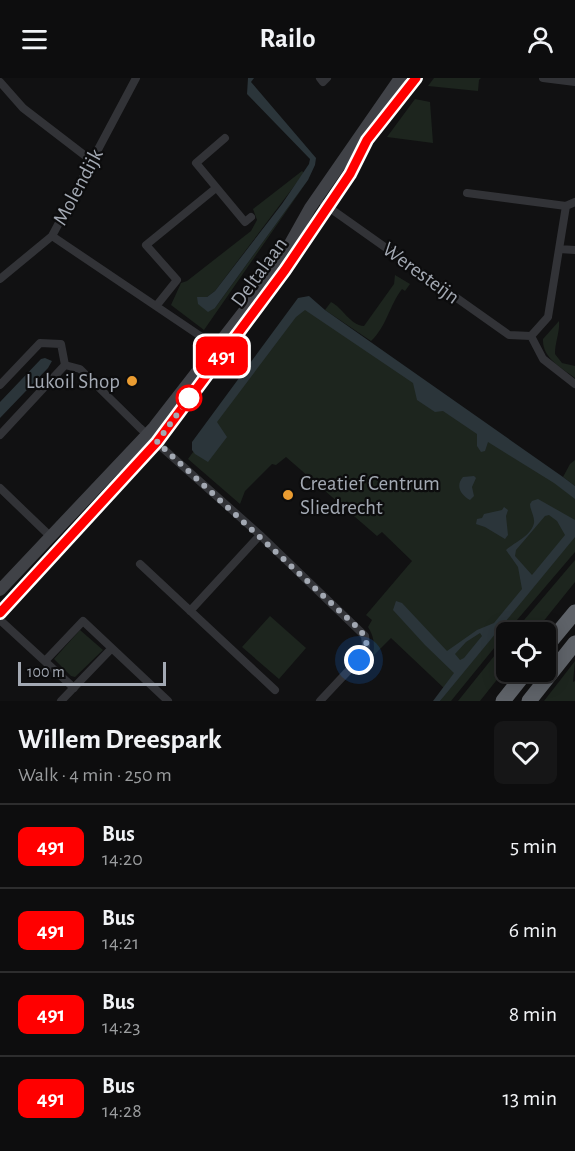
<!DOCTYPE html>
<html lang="en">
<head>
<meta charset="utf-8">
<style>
	:root { --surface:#0d0d0e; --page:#161617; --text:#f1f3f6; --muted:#9a9c9e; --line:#2d2d2e }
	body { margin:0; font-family:"Alegreya Sans",sans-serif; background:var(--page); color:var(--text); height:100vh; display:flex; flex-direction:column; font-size:22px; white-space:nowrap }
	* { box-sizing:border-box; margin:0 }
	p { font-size:20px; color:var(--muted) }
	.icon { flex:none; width:33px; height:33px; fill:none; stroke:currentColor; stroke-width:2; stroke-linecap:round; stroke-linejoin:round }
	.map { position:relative; height:623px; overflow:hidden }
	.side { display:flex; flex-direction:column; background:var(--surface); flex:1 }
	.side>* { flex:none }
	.badge { padding:0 12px; border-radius:9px; font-size:21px; line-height:39px }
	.buttons { position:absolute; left:496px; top:544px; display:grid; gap:12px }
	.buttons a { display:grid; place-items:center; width:60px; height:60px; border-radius:9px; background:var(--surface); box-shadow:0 3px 15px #0003,0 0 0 2px var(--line); font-size:30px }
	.scale { position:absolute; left:18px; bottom:15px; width:148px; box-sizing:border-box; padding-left:6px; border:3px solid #a3a9b3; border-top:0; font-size:16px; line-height:21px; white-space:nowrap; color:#a3a9b3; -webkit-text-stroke:4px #0c0c0d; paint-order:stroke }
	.you { position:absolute; width:30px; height:30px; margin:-15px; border:4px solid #fff; border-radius:50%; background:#1a73e8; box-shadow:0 0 0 9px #1a73e833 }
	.map>.badge { position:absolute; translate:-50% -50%; box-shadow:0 0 0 3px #fff }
	.round { display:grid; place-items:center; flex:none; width:63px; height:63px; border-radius:9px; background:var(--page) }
	.summary { display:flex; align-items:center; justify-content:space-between; height:102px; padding:0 18px }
	h1 { font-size:28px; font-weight:600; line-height:45px }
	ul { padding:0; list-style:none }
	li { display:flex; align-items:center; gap:18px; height:84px; padding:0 18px; border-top:2px solid var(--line) }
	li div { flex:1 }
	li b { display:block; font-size:22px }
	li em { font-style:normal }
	li .badge { min-width:66px; font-weight:700; text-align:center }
	header { display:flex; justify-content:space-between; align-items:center; height:78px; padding:0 18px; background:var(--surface); font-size:27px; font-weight:600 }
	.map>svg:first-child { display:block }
</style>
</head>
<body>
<header><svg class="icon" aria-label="menu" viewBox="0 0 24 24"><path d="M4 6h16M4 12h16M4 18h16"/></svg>Railo<svg class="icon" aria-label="person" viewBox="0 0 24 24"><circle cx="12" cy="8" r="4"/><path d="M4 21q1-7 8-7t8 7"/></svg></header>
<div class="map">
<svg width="575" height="623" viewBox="0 0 575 623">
	<rect width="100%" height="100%" fill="#111112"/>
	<path fill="#1d251e" d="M434,0H481L479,2L478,13L428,8Z
		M415,21L430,24L433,65L387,59Z
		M302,93L304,95L215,213L207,219L215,230L308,102L204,252L171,227L181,205L187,203L251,153L257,142L253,131Z
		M395,197L410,206L405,213L402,211C389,228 387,248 371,263L325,232L331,224C343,230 350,247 364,248L394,206Z
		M306,219L575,416V474L517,542L451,623H440L447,613L391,560L373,578C375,566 374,559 368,549L372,542L366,537L412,483L382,454L377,458L286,379L276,387L272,386L245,413L240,426L188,381Z
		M559,243C560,254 555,264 555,276L562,285L575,288V300C561,289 542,280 543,261Z
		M575,382V408L563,399L570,386Z
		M575,482V504L534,555H513Z
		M270,538L306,570L279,601L242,569Z
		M80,552L103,572L75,599L71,598L54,581Z
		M507,562V589L480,623H458Z
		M575,583L573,604L575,603V623H544Z"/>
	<path fill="#2b353a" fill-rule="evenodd" d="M248,0H254L251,4L316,80L315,87L308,102L220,223L215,230L208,234L198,226L197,219H207L215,213L282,126L309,86L310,81L247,16Z
		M309,218L325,232L563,399L575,408V421L554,405L488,364L485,373L481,374L477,368V356L443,333L435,334L417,322L413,305L305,232L296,239L217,344L227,359L208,384L195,376L192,372V364L298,220Z
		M45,280L52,283L48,290L0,340V324L41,281Z
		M474,398L476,400L472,409L474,418L470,422C461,417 455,408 463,399Z
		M538,421L575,442V459L440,623H433L454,595L425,567L393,532L396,523L402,525L447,573L477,552L494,545L522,511L518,489L506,472C515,464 531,458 534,445C535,439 530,432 530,426L532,423ZM549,437L557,443L565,457L532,497L515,478L516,472L545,438ZM480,555L482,558L464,580L460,582L455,576L466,564Z
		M504,429L508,432L506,438L508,457L505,461L485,449L476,446L477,441L482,440L484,436L502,432Z"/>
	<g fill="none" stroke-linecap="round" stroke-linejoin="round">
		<path stroke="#323337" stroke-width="8" d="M320,0L323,4L327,0
			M543,0L575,4
			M0,4L23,30L92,83
			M225,60L196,85L245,144L251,139
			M467,115L566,128
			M324,126L509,257L531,258L548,239L566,128L575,124
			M52,158L221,272
			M559,171L575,172
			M0,201L52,158L136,0
			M157,227L177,202L146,167L216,110
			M531,258L543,281L575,306
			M65,287L80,291L140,350L260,457L365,558L366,567L364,576L320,623
			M0,307L40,265L61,266L65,287L0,357
			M0,410L51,459
			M140,486L275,612
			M190,533L260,457
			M0,542L74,610
			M45,583L83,543L168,623
			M61,623L111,571"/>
		<path stroke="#404247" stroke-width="12" d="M0,512L154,349L273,196L310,130L400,0
			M0,535L157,364L285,192L350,96L367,62L416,0"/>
		<path stroke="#5e6268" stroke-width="15" d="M546,569L575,534
			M503,623L526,594
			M529,623L575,565"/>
	</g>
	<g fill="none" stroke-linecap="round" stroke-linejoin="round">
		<defs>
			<path id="line" d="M0,535L157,364L285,192L350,96L367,62L416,0"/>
		</defs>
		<use href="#line" stroke="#fff" stroke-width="14"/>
		<use href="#line" stroke="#f00" stroke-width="9"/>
		<path stroke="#a3a9b3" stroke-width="6" stroke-dasharray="0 10.8" d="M189,320L157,364L358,550C368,561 370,570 359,582"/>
	</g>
	<g fill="#ea9c31" stroke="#0c0c0d" stroke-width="2">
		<circle cx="132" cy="303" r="6"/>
		<circle cx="288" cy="417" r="6"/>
	</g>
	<circle fill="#fff" stroke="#f00" stroke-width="3" cx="189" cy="320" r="12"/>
	<g text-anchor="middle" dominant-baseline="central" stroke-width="4.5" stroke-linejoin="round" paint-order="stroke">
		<g font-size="21" fill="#a3a9b3" stroke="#0c0c0d">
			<text transform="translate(78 109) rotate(-62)">Molendijk</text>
			<text transform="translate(259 194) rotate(-54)">Deltalaan</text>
			<text transform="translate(421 195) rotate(36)">Weresteijn</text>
		</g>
		<g font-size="21" fill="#a3a9b3" stroke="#0c0c0d" text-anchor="end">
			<text x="120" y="303">Lukoil Shop</text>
			<text x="300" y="405" text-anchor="start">Creatief Centrum<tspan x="300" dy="24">Sliedrecht</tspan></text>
		</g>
	</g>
</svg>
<div class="buttons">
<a><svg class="icon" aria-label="locate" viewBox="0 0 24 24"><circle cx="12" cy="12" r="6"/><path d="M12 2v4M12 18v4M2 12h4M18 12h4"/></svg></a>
</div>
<div class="scale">100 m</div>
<div class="you" style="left:359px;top:582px"></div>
<b class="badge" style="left:222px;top:278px;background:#f00;color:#fff">491</b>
</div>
<section class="side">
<div class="summary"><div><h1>Willem Dreespark</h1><p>Walk · 4 min · 250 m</p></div><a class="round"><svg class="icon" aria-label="heart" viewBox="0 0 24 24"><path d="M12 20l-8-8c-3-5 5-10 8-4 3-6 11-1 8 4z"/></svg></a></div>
<ul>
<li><span class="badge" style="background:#f00;color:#fff">491</span><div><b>Bus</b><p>14:20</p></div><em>5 min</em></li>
<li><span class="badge" style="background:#f00;color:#fff">491</span><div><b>Bus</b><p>14:21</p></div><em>6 min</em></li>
<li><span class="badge" style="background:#f00;color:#fff">491</span><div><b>Bus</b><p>14:23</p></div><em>8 min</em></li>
<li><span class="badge" style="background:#f00;color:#fff">491</span><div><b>Bus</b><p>14:28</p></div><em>13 min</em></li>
</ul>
</section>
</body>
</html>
